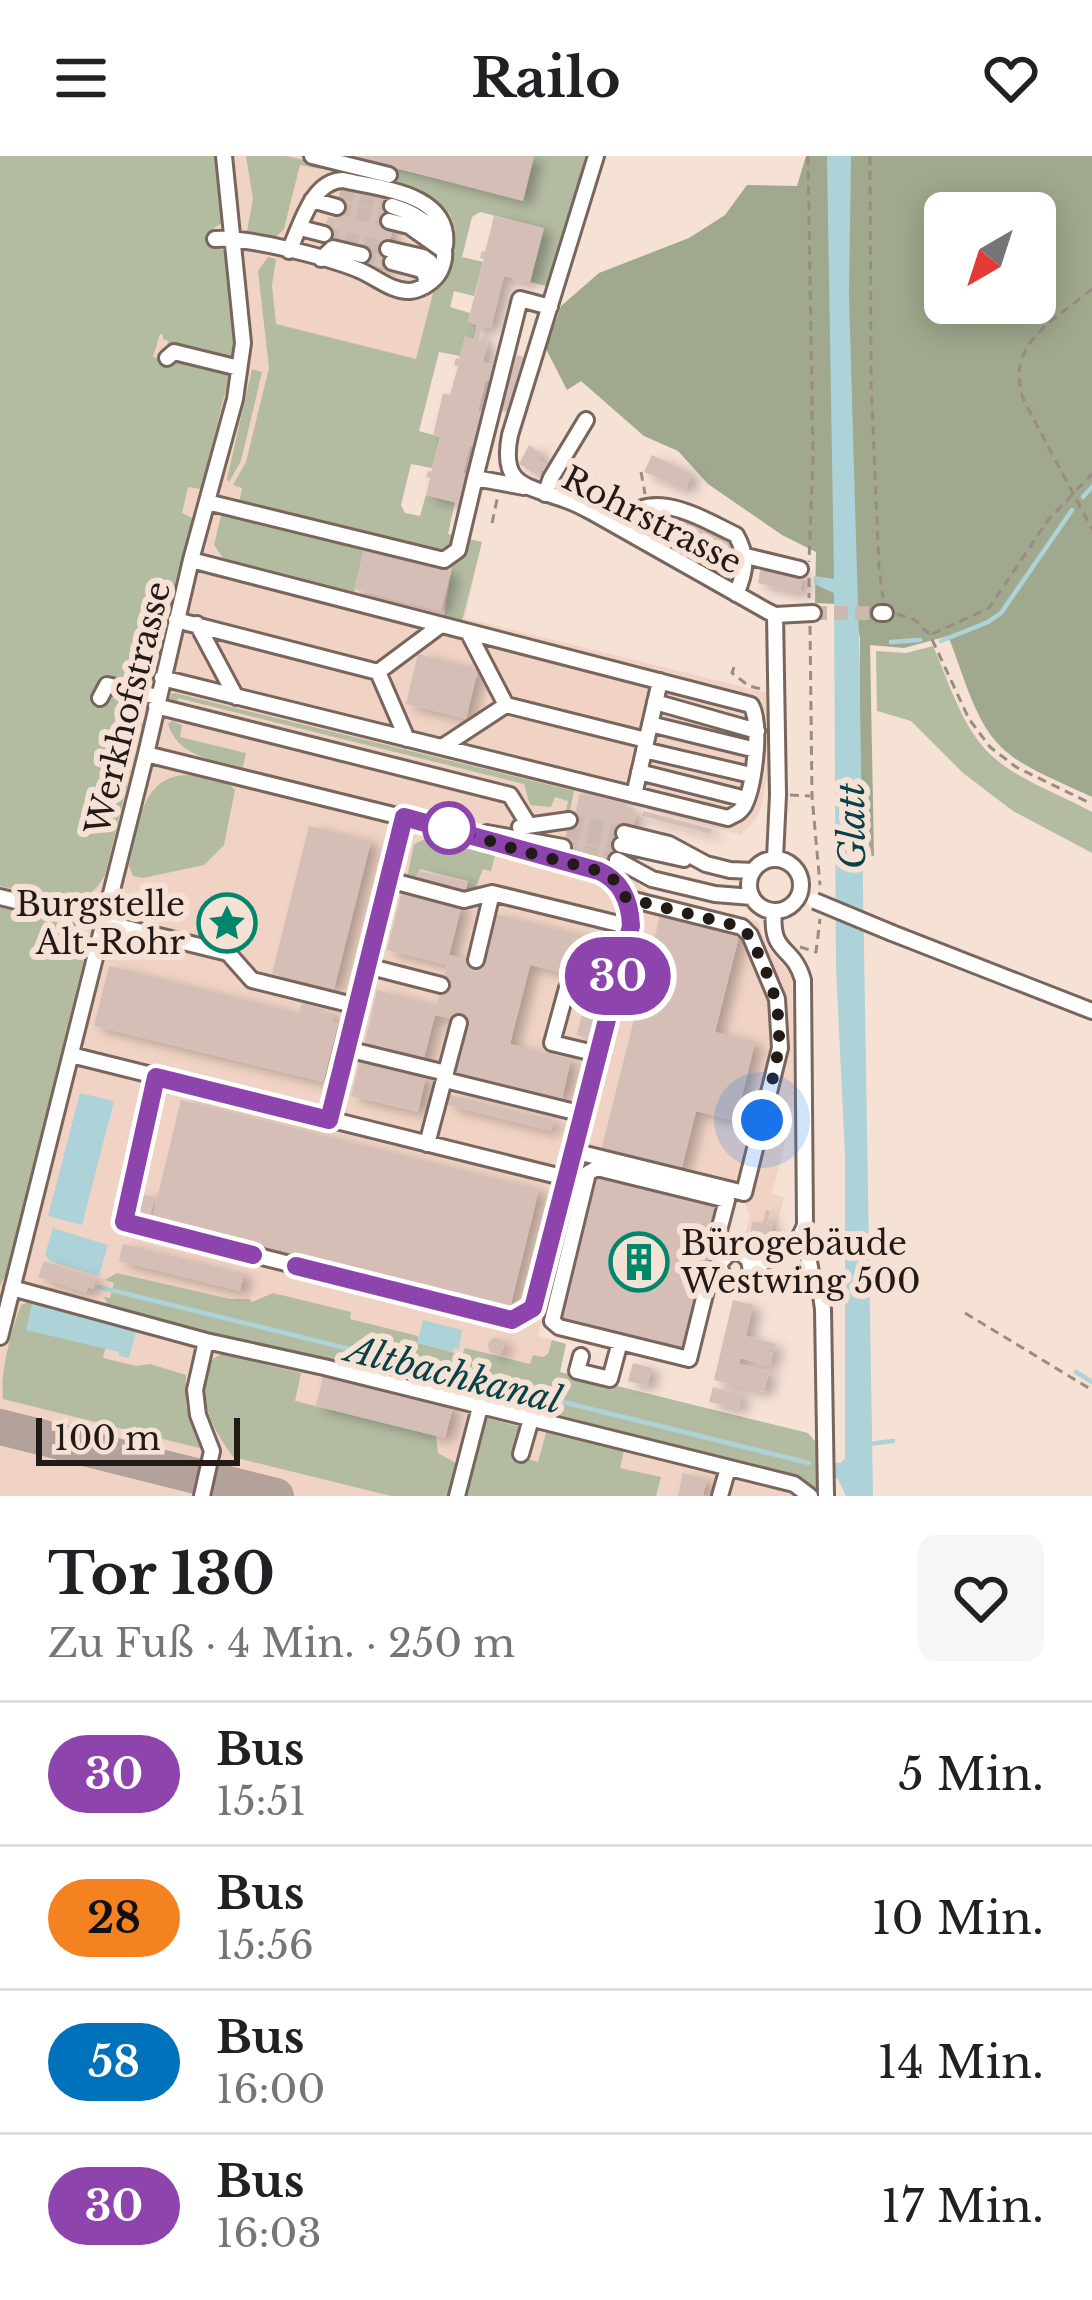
<!DOCTYPE html>
<html lang="de">
<head>
<meta charset="utf-8">
<style>
	:root { --surface:#fff; --page:#f6f6f6; --text:#202124; --muted:#757577; --line:#e0e0e0 }
	body { margin:0; font-family:"Libre Baskerville",serif; background:var(--page); color:var(--text); height:100vh; display:flex; flex-direction:column; font-size:45px; white-space:nowrap }
	* { box-sizing:border-box; margin:0 }
	p { font-size:39px; color:var(--muted) }
	.icon { flex:none; width:66px; height:66px; fill:none; stroke:currentColor; stroke-width:2; stroke-linecap:round; stroke-linejoin:round }
	.map { position:relative; height:1340px; overflow:hidden }
	.panel { display:flex; flex-direction:column; background:var(--surface); flex:1 }
	.panel>* { flex:none }
	.badge { padding:0 24px; border-radius:39px; font-size:42px; line-height:78px }
	.needle { width:78px; rotate:219deg }
	.fabs { position:absolute; left:924px; top:36px; display:grid; gap:24px }
	.fabs a { display:grid; place-items:center; width:132px; height:132px; border-radius:18px; background:var(--surface); box-shadow:0 6px 30px #0003; font-size:60px }
	.scale { position:absolute; left:36px; bottom:30px; width:204px; box-sizing:border-box; padding-left:12px; border:6px solid #211a16; border-top:0; font-size:33px; line-height:42px; white-space:nowrap; color:#211a16; -webkit-text-stroke:9px #f6e1d5; paint-order:stroke }
	.you { position:absolute; width:60px; height:60px; margin:-30px; border:9px solid #fff; border-radius:50%; background:#1a73e8; box-shadow:0 0 0 18px #1a73e833 }
	.map>.badge { position:absolute; translate:-50% -50%; box-shadow:0 0 0 6px #fff }
	.round { display:grid; place-items:center; flex:none; width:126px; height:126px; border-radius:18px; background:var(--page) }
	.summary { display:flex; align-items:center; justify-content:space-between; height:204px; padding:0 48px }
	h1 { font-size:57px; font-weight:700; line-height:90px }
	ul { padding:0; list-style:none }
	li { display:flex; align-items:center; gap:36px; height:144px; padding:0 48px; border-top:3px solid var(--line) }
	li div { flex:1 }
	li b { display:block; font-size:45px }
	li em { font-style:normal }
	li .badge { min-width:132px; font-weight:700; text-align:center }
	header { display:flex; justify-content:space-between; align-items:center; height:156px; padding:0 48px; background:var(--surface); font-size:54px; font-weight:700 }
	.map>svg:first-child { display:block }
</style>
</head>
<body>
<header><svg class="icon" aria-label="menu" viewBox="0 0 24 24"><path d="M4 6h16M4 12h16M4 18h16"/></svg>Railo<svg class="icon" aria-label="heart" viewBox="0 0 24 24"><path d="M12 20l-8-8c-3-5 5-10 8-4 3-6 11-1 8 4z"/></svg></header>
<div class="map">
<svg width="1092" height="1340" viewBox="0 0 1092 1340">
	<defs>
		<filter id="shadow"><feDropShadow dx="8" dy="4.5" stdDeviation="6" flood-color="#0004"/></filter>
	</defs>
	<rect width="100%" height="100%" fill="#f6e1d5"/>
	<path fill="#f0d3c4" d="M0,0H590L569,68L467,43L387,362L482,386L465,462L768,537V614L762,650L755,664L741,679L628,648L624,663L627,669L618,709L648,737L758,765L768,793L792,819L794,951L772,1037L784,1041L772,1089L768,1092L743,1086L750,1060L744,1045L589,1007L580,1013L538,1180L566,1188L560,1216L808,1277L821,1340H0Z"/>
	<path fill="#b3bba1" d="M0,0H215L223,66L213,73L215,91L226,95L235,174L233,202L227,206L167,191L168,185L163,183V179L160,178L153,201L169,205L176,200L230,217L201,333L188,331L182,357L194,363L151,529L145,532L107,522L98,528L95,544L106,546L109,534L120,536L114,571L118,572L120,567H124L126,559L137,562L142,568L105,719C96,736 85,744 65,745L0,730Z
		M246,0H286L321,8V13L300,9L284,73L276,81L247,75L253,43Z
		M534,0H590L551,127L546,130L530,126L543,72L480,56L472,61L462,101L483,106L474,140L454,135L450,151L470,157L468,166L477,169L474,183L465,181L460,200L439,196L419,275L440,281L432,312L411,308L401,349L405,357L420,360L426,339L455,346L448,378L457,380L452,392L444,398L230,347L229,343H240L242,332L233,329L246,306L269,212L258,115L268,101L276,103L272,129L276,168L416,203L433,137L447,116L455,73L450,58L437,45L390,30L394,12L522,44Z
		M252,213L262,216L241,305L229,326L227,323Z
		M227,357L364,391L354,438L225,405L214,389L221,360Z
		M465,382L482,386L462,465L444,460L452,410L462,400Z
		M933,490C949,526 962,572 991,599C1016,623 1061,639 1092,656V697L1013,655L963,617L911,565L877,555L876,495L906,497Z
		M175,537L574,635L570,655H566L568,645L555,641L551,651L530,649L524,628L178,542L174,554L169,547L171,538Z
		M172,565L182,569L180,581L246,597L243,611C212,603 179,602 168,568Z
		M189,619L230,629L235,634L224,689L204,709L143,722L133,720L129,710C138,673 140,618 189,619Z
		M427,682L495,699L491,715L483,713L473,739L468,740L465,736L468,725L420,713L413,727L407,722L414,688Z
		M0,751C39,761 73,758 84,803L8,1115L0,1130Z
		M117,1117L230,1143H249L252,1146L273,1137L351,1156L350,1163L418,1180V1187L462,1199L465,1192L530,1208L533,1199L543,1201L548,1198L552,1184L566,1188L560,1216L808,1277L821,1292V1333L110,1153L104,1141L110,1142L114,1127L105,1124Z
		M28,1146L107,1166L110,1171L103,1202L136,1210L150,1208L186,1219V1250L203,1293L3,1243C0,1215 11,1175 21,1149Z
		M228,1194L255,1199L267,1209L301,1217L295,1245L436,1280L438,1297L454,1306L459,1313L453,1340H391L233,1301C209,1266 199,1249 208,1206Z
		M487,1262L524,1272L518,1300L538,1306L548,1270L625,1290L620,1312L661,1321L656,1340H462L480,1265L486,1266Z"/>
	<path fill="#a0a98d" fill-rule="evenodd" d="M806,0H1092V641C1065,628 1022,612 1001,591C973,563 963,516 948,480L904,492L870,489L874,700L863,701L859,567L860,483L854,449L815,447L816,396L782,379L708,328L678,295L644,280L581,225L567,234L546,193L561,150L599,117L689,82L725,59L747,29L797,30ZM945,57H1035V147H945Z"/>
	<path fill="#add3d8" d="M827,0H851L849,140L859,486L873,1340H846L838,1323L829,1318V1306L840,1307L845,1303V999L836,812L834,437L814,428V420L834,423Z
		M80,937L114,945L82,1069L48,1060Z
		M53,1072L108,1089L99,1120L50,1105L45,1098Z
		M36,1130L87,1147L140,1161L129,1202L119,1200V1196L26,1174Z
		M423,1164L462,1174L459,1193L454,1192L452,1196L417,1187Z"/>
	<g fill="none" stroke-linecap="round" stroke-linejoin="round">
		<path stroke="#add3d8" stroke-width="4.5" d="M1083,341L1092,331
			M941,485L988,466L1001,457L1072,354
			M891,486L920,484
			M99,1131L809,1307
			M1076,1216L1092,1226
			M869,1288L893,1285"/>
		<path stroke="#b3a299" stroke-width="36" d="M0,1271L276,1340"/>
	</g>
	<path fill="#d4beb5" filter="url(#shadow)" d="M351,0H534L523,45Z
		M342,29L394,42L387,73L383,74L392,77L386,98L394,100L390,113L360,106L363,92L323,82L328,61L337,63L334,60Z
		M494,60L544,72L530,126L513,125L514,122L504,120L491,172L482,170L479,184L488,186L483,206L496,210L492,226L486,224L478,255L484,256L475,291L470,290L463,317L469,318L461,348L426,339L430,322L426,321L428,315L431,316L440,281L433,279L443,237L450,239L458,210L454,209L456,202L459,203L465,180L474,183L477,169L468,166L484,103L480,102L482,95L485,96Z
		M517,199L527,202L510,257L500,254Z
		M529,289L541,297L538,303L551,312L547,317L541,313L537,319L519,308Z
		M652,299L692,318L685,334L644,316Z
		M569,314L585,323L577,336L561,326Z
		M668,357L735,388L728,405L692,388L694,383L663,369Z
		M364,393L451,415L441,455L354,433Z
		M761,409L803,418L800,437L758,427Z
		M418,498L478,513L466,563L406,548Z
		M580,637L627,648L626,654L637,656L633,671L626,669L616,709L562,696L571,656L575,657Z
		M643,655L712,673L711,678L642,660Z
		M309,670L371,685L334,833L272,818Z
		M419,715L468,726L465,737L417,725Z
		M402,735L462,749L449,799L482,807L485,797H482L491,757L601,784L591,824L530,809L510,888L571,903L562,943L452,916L462,876L465,877L467,867L435,859L422,909L363,894L377,834L437,849L447,809L387,794Z
		M661,756L740,776L715,876L755,886L736,965L696,955L681,1015L601,995Z
		M109,810L299,857L302,847L312,849L311,854L334,857L332,865L338,867L323,926L94,870Z
		M585,848L605,853L597,884L577,879Z
		M360,904L426,920L418,956L351,940Z
		M450,939L554,964L551,975L447,949Z
		M181,944L539,1033L510,1152L152,1063Z
		M597,1015L720,1045L682,1197L559,1167Z
		M142,1038L155,1041L150,1059L137,1055Z
		M766,1054L770,1055L767,1068L773,1069L768,1089L748,1084L753,1065L763,1067Z
		M123,1088L244,1118L240,1135L119,1105Z
		M44,1105L96,1123L93,1133L88,1131L86,1137L38,1121Z
		M733,1144L753,1149L746,1180L776,1188L774,1195L744,1187L773,1197L770,1210L740,1202L739,1208L769,1216L764,1236L714,1224Z
		M488 1190a8 8 0 1 1 16 0a8 8 0 1 1-16 0Z
		M633,1207L652,1212L647,1230L628,1225Z
		M324,1217L453,1250L445,1282L316,1250Z
		M713,1231L742,1239L739,1253L709,1246Z
		M683,1317L707,1323L703,1340H678Z"/>
	<g fill="none" stroke-linecap="round" stroke-linejoin="round">
		<path stroke="#cbb9af" stroke-width="14" stroke-dasharray="14 7" stroke-linecap="butt" d="M340,36L392,50
			M337,51L389,65
			M324,78L388,93
			M362,99L392,106
			M813,457H880
			M569,664L624,677
			M567,675L621,689
			M563,691L617,704"/>
		<defs>
			<path id="minor" d="M312,0L389,19
				M596,0L510,279C500,329 524,329 563,343C573,346 582,351 590,355L767,455L775,459L813,457
				M312,44L337,51
				M389,65L409,70L440,92
				M300,72L324,78
				M215,83C245,80 330,102 359,114C376,121 392,136 410,135C421,134 435,125 440,115C457,81 419,58 392,50
				M388,93L423,101L430,106L432,124
				M289,95C301,70 311,25 343,24C381,33 451,37 445,90
				M321,103L333,92L362,99
				M392,106L422,114L426,121L425,130
				M167,202L174,196L239,212
				M475,322L520,143L550,151
				M545,338L551,322L586,264
				M207,346L444,404L458,394L475,322L524,331
				M619,371C647,327 702,363 736,379C748,400 746,416 736,438
				M746,400L800,413
				M880,457H885
				M775,459L778,639L775,702
				M176,464L378,516
				M197,468L236,541
				M468,476L506,549L646,584
				M162,522L728,662C735,658 739,658 744,650C754,631 762,568 751,549L191,404
				M100,542L107,529L158,541
				M655,546L757,575
				M156,550L510,639L528,668
				M650,568L756,594
				M407,583L378,516L441,469
				M442,591L506,549
				M644,594L751,619
				M639,616L746,643
				M634,639L660,525
				M520,671L569,664
				M487,677L563,691
				M624,677L669,688L706,708L730,714L753,715
				M621,689L684,703
				M749 729a26 26 0 1 1 52 0a26 26 0 1 1-52 0Z
				M617,704L652,723L715,738L752,741
				M389,724L464,744L492,737L631,771
				M0,741L228,797L252,824L357,850
				M892,777L1092,855
				M476,804L492,737
				M367,810L441,829
				M347,893L446,917
				M598,898L552,887L567,832L613,843
				M71,899L566,1022L631,771V758L623,736L616,725L599,715L518,694L458,675L146,598
				M156,921L124,1066L511,1164L534,1152L566,1022
				M445,924L583,958
				M329,964L404,661
				M427,988L459,867
				M573,995L744,1037L780,892L777,843L750,779L742,771L626,742
				M800,1083L806,1089L812,1122L821,1139L823,1153L826,1340
				M751,1115L749,1104L741,1097L730,1096L719,1108L724,1124L740,1127C745,1123 749,1118 754,1113C775,1095 794,1100 805,1069L803,824C793,788 770,800 774,755
				M720,1119L707,1130L689,1203L559,1171L552,1165L588,1017L597,1012L727,1044L717,1082L730,1096
				M12,1132L206,1185L324,1211L794,1328L810,1340
				M0,1181L146,598L191,404L235,243L243,187L224,0
				M581,1200L577,1215L610,1223L620,1186
				M521,1298L531,1263
				M202,1340L212,1295L198,1259L195,1234L206,1185
				M457,1340L480,1251
				M720,1340L728,1312"/>
		</defs>
		<use href="#minor" stroke="#78665c" stroke-width="20"/>
		<path stroke="#9b8c83" stroke-width="3" stroke-dasharray="9 6" stroke-linecap="butt" d="M808,0L813,302L809,406
			M870,0L871,225L879,411L883,442
			M1092,133C1054,165 1003,188 1024,245L1092,373
			M641,316L645,338
			M492,367L498,339
			M809,422V442
			M897,458L915,464L930,479L969,563L990,591L1016,611L1092,648
			M810,470L812,640L820,729
			M932,478L989,452L1048,364L1092,318
			M734,511L732,517L749,530L761,533
			M790,639L810,640
			M800,791L816,796L820,763
			M965,1157L1092,1234"/>
		<use href="#minor" stroke="#fff" stroke-width="14"/>
		<defs>
			<path id="minor-bridge" d="M815,745L892,777"/>
		</defs>
		<use href="#minor-bridge" stroke="#78665c" stroke-width="20" stroke-linecap="butt"/>
		<use href="#minor-bridge" stroke="#fff" stroke-width="14"/>
	</g>
	<g fill="none" stroke-linecap="round" stroke-linejoin="round">
		<defs>
			<path id="line" d="M253,1099L124,1066L156,921L329,964L404,661L599,715C622,725 630,746 631,770L533,1152L512,1164L296,1110"/>
		</defs>
		<use href="#line" stroke="#fff" stroke-width="27"/>
		<use href="#line" stroke="#8e44ad" stroke-width="18"/>
		<path stroke="#211a16" stroke-width="12" stroke-dasharray="0 21.6" d="M449,672L518,694L599,715L616,725L626,742L742,771C753,783 758,798 765,813C790,873 777,905 762,964"/>
	</g>
	<defs>
		<symbol id="sight-ring" viewBox="-11 -11 22 22"><circle r="9.5" fill="#f6e1d5" stroke="#00876b" stroke-width="1.5"/><path d="M0-6L1.8-2.2L6-1.7L2.9 1.2L3.7 5.4L0 3.3L-3.7 5.4L-2.9 1.2L-6-1.7L-1.8-2.2Z" fill="#00876b"/></symbol>
		<symbol id="building-ring" viewBox="-11 -11 22 22"><circle r="9.5" fill="#f6e1d5" stroke="#00876b" stroke-width="1.5"/><path d="M-4-6H4V6H1V3H-1V6H-4ZM-2.5-4.3h1.7v1.8h-1.7ZM.8-4.3h1.7v1.8H.8ZM-2.5-1h1.7V.8h-1.7ZM.8-1h1.7V.8H.8Z" fill="#00876b"/></symbol>
	</defs>
	<g fill-rule="evenodd">
		<use href="#sight-ring" x="194" y="734" width="66" height="66"/>
		<use href="#building-ring" x="606" y="1073" width="66" height="66"/>
	</g>
	<circle fill="#fff" stroke="#8e44ad" stroke-width="6" cx="449" cy="672" r="24"/>
	<g text-anchor="middle" dominant-baseline="central" stroke-width="12" stroke-linejoin="round" paint-order="stroke">
		<g font-size="33" fill="#211a16" stroke="#f6e1d5">
			<text transform="translate(652 364) rotate(27)">Rohrstrasse</text>
			<text transform="translate(128 552) rotate(-76)">Werkhofstrasse</text>
		</g>
		<g font-size="33" fill="#211a16" stroke="#f6e1d5" text-anchor="end">
			<text x="185" y="748">Burgstelle<tspan x="185" dy="38">Alt-Rohr</tspan></text>
			<text x="681" y="1087" text-anchor="start">Bürogebäude<tspan x="681" dy="38">Westwing 500</tspan></text>
		</g>
		<g font-size="36" font-style="italic" fill="#074249" stroke="#f6e1d5">
			<text transform="translate(852 670) rotate(-91)">Glatt</text>
			<text transform="translate(454 1219) rotate(14)">Altbachkanal</text>
		</g>
	</g>
</svg>
<div class="fabs">
<a><svg class="needle" viewBox="-14 -14 28 28"><path d="M0-13l5 13h-10z" fill="#e53935"/><path d="M0 13l5-13h-10z" fill="#757577"/></svg></a>
</div>
<div class="scale">100 m</div>
<div class="you" style="left:762px;top:964px"></div>
<b class="badge" style="left:618px;top:820px;background:#8e44ad;color:#fff">30</b>
</div>
<section class="panel">
<div class="summary"><div><h1>Tor 130</h1><p>Zu Fuß · 4 Min. · 250 m</p></div><a class="round"><svg class="icon" aria-label="heart" viewBox="0 0 24 24"><path d="M12 20l-8-8c-3-5 5-10 8-4 3-6 11-1 8 4z"/></svg></a></div>
<ul>
<li><span class="badge" style="background:#8e44ad;color:#fff">30</span><div><b>Bus</b><p>15:51</p></div><em>5 Min.</em></li>
<li><span class="badge" style="background:#f58220;color:#111">28</span><div><b>Bus</b><p>15:56</p></div><em>10 Min.</em></li>
<li><span class="badge" style="background:#0072bc;color:#fff">58</span><div><b>Bus</b><p>16:00</p></div><em>14 Min.</em></li>
<li><span class="badge" style="background:#8e44ad;color:#fff">30</span><div><b>Bus</b><p>16:03</p></div><em>17 Min.</em></li>
</ul>
</section>
</body>
</html>
